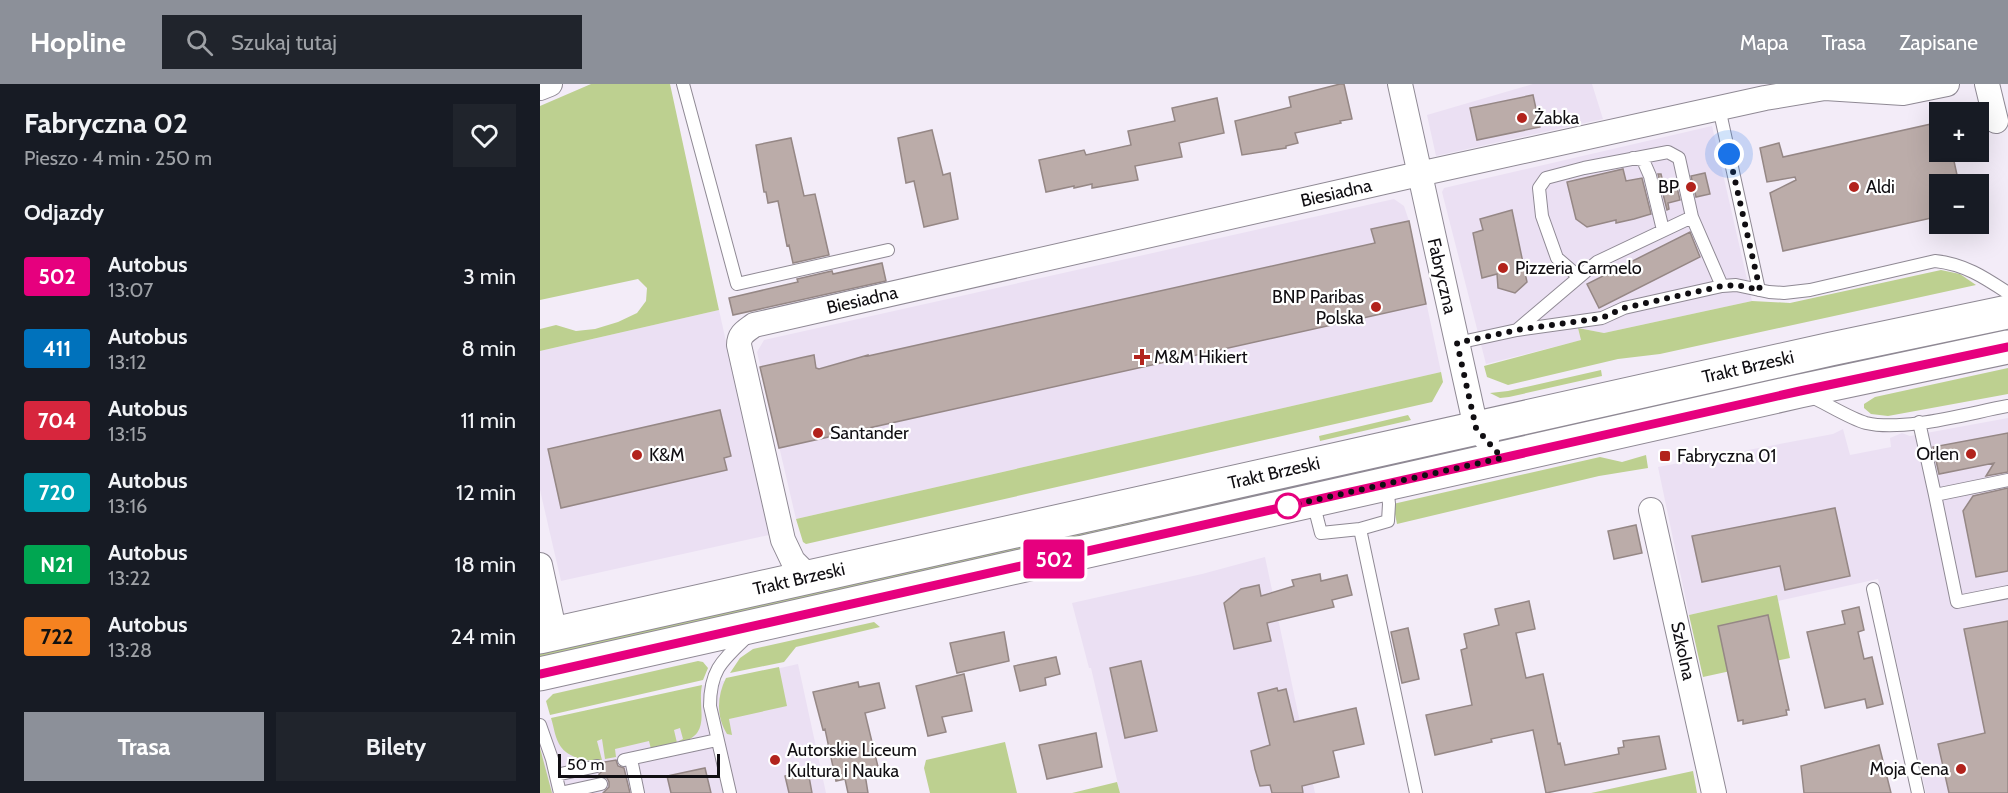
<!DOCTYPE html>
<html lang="pl">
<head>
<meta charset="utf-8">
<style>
	:root { --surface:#171b24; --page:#20242c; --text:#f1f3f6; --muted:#9ea1a6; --accent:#8c9099 }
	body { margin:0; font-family:Cabin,sans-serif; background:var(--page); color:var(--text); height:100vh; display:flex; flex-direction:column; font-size:22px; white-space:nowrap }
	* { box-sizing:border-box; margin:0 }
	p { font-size:20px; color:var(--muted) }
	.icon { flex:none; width:33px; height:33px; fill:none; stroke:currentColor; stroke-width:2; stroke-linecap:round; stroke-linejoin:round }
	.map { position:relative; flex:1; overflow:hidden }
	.side { display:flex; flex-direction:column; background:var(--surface); width:540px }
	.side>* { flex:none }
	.badge { padding:0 12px; border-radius:4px; font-size:21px; line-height:39px }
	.tools { position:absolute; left:1389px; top:18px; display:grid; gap:12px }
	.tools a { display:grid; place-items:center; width:60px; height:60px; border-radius:0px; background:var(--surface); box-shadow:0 6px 24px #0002; font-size:30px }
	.scale { position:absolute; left:18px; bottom:15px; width:162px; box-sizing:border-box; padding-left:6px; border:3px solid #100e12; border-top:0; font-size:16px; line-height:21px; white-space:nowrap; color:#100e12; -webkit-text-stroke:4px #fff; paint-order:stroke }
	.you { position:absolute; width:30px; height:30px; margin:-15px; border:4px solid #fff; border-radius:50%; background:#1a73e8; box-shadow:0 0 0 9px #1a73e833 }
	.map>.badge { position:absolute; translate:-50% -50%; box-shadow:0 0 0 3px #fff }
	h2 { padding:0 24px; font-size:22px; line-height:54px }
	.round { display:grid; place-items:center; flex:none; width:63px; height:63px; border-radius:0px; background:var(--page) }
	.head { display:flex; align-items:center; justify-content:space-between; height:102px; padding:0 24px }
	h1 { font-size:28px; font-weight:700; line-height:45px }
	.cta { display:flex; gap:12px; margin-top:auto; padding:12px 24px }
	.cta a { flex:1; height:69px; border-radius:0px; background:var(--accent); color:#fff; font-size:24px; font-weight:700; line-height:69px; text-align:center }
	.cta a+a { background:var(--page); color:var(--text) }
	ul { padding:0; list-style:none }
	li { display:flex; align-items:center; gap:18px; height:72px; padding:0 24px }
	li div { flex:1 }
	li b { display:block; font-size:22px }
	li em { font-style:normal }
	li .badge { min-width:66px; font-weight:700; text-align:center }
	header { display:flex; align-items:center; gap:36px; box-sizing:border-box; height:84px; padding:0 30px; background:var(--accent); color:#fff }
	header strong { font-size:28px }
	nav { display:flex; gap:33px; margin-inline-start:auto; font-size:21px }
	.search { width:420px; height:54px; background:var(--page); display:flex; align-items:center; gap:15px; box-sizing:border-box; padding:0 21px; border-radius:0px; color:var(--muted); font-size:22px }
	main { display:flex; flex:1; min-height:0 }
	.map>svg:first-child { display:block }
</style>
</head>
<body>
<header>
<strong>Hopline</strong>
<div class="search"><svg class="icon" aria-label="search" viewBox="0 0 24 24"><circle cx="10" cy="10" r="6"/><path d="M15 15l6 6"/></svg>Szukaj tutaj</div>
<nav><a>Mapa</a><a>Trasa</a><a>Zapisane</a></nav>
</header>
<main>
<section class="side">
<div class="head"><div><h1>Fabryczna 02</h1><p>Pieszo · 4 min · 250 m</p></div><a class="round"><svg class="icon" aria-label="heart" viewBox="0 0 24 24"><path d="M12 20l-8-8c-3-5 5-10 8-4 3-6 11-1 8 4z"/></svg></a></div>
<h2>Odjazdy</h2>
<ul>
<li><span class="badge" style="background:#e6007e;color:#fff">502</span><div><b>Autobus</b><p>13:07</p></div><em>3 min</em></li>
<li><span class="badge" style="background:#0072bc;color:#fff">411</span><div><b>Autobus</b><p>13:12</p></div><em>8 min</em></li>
<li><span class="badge" style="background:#d7263d;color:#fff">704</span><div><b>Autobus</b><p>13:15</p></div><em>11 min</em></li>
<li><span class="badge" style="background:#00a3b4;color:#fff">720</span><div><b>Autobus</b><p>13:16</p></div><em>12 min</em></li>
<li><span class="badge" style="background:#00a651;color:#fff">N21</span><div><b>Autobus</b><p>13:22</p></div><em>18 min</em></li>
<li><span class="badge" style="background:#f58220;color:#111">722</span><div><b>Autobus</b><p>13:28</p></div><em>24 min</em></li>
</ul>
<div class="cta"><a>Trasa</a><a>Bilety</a></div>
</section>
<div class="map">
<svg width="1468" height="709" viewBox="0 0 1468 709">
	<rect width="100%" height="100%" fill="#f3ecf8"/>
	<path fill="#ebe0f3" d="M993,0H1052L1063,35L896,72L887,31Z
		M1172,42L1212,217L1064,249L1038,244L1042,256L946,280L902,108L904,104Z
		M854,115L864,122L869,137L901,288L256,435L217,268L224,256Z
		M179,226L229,451L21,497L0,406V267Z
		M1468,334V709H1386L1338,495L1238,517L1236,511L1149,531L1118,383L1293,350L1303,345L1310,371L1351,363L1350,354L1362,349L1370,352Z
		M725,473L775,709H580L551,584H549L532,519L662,490Z
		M258,580L286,709H0V638Z"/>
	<path fill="#bdd090" d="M51,0H130L179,226L0,267V245L16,241L36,247L55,245L78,238L97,229L106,217L107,204L98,195L0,216V22Z
		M1401,186L1420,190L1436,201L1120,270L1078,275L968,301L947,293L944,282L1041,256L1038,244L1064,249L1212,217L1250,219Z
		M1468,284V310L1348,332L1331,330L1324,324V320L1335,313Z
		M1061,286L1062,292L969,313L960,314L950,309L968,307Z
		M901,288L903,298L892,318L266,460L263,458L256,435Z
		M868,331L871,336L780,357L779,352Z
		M878,368L881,381L0,578V565Z
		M1106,371L1108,384L1059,392L857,440L853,420L1060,373L1082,378Z
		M1237,511L1250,574L1163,593L1149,531Z
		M334,538L340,543L256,563L244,578L190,589L200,574L213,565Z
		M158,577L163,578L168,584L163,596L10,631L6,617L13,610Z
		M239,583L247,622L189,635L192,651L187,650C176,632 177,612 186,594Z
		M162,601C157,625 173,651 139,659V657L143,655L140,644L134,646L137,659L111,665L109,657L75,665L76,673L65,675L62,655L57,657L62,676C49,679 29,674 21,663C15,655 14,643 11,634Z
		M465,658L477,709H390L384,684L386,676Z
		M0,664L12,709H0Z
		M1153,687L1157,709H1051Z
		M577,698L580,709H532Z"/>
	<path fill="#bbaca9" stroke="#958785" stroke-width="1.5" d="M800,0H804L812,35L800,37L801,39L755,49L758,59L746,62V64L702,71L695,37L751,23L749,13Z
		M993,11L1000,43L937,56L930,24Z
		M677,14L684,49L639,59L642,73L595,82L598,96L552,104V100L534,104V102L506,108L499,76L544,66L546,71L591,61L588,47L635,37L632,24Z
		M1400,38V68H1412L1419,100H1400V106L1390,109L1396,133L1243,167L1230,109L1256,96L1255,93L1227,98L1220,64L1239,59L1243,73Z
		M392,46L403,91L410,89L418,135L384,143L374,97L366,99L358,54Z
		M251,54L264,112L275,110L289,171L253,179L249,161L247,162L238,117L228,119L226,108H224L216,61Z
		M1083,85L1086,97L1102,94L1111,130L1094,135L1076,139V136L1047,143L1036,135L1027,98Z
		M1165,89L1170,110L1156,113L1151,92Z
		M1118,90H1121L1123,98L1135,95L1140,116L1128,119L1129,125L1127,126Z
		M972,126L987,198L975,209L958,204L957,190L942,194L933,149L943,146L940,135Z
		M869,137L886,220L239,364L220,283L274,271L276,284L279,285L328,271V272L835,159L831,145Z
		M1150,148L1160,173L1059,224L1047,200Z
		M342,179L346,197L193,231L189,214L258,198L257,195L292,187L293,190Z
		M180,326L191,372L184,374L187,386L21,424L8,365Z
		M1468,349V388L1446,392L1454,379L1399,390L1393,363Z
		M1468,404V487L1436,493L1423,427L1433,412Z
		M1295,424L1310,492L1245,506L1240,482L1162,498L1152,452Z
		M1096,441L1102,469L1074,475L1068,447Z
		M780,490L781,497L807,491L812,511L792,516L794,523L727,539L731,557L694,565L684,519L701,505L719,501L721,512L754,502L752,496Z
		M989,517L995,545L976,549L986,594L1003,590L1018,660L1020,659L1025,681L1079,670L1078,664L1084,663L1083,657L1119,652L1126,685L1006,709L993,646L951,655L952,658L895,671L886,631L932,621L921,566L927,564L924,550L959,541L955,525Z
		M1319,523L1324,546L1318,548L1324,575L1332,573L1343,620L1327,624L1325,615L1285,624L1267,548L1305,540L1302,527Z
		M1228,531L1249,626H1246L1247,631L1203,640V636L1198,637L1178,542Z
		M1468,537V709H1409L1398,660L1445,649L1424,545Z
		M868,544L879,595L862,599L851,548Z
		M464,548L469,577L417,589L410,559Z
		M516,573L520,590L505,594L506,601L480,607L474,582Z
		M601,577L617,647L585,654L570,584Z
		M424,590L432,627L402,633L406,648L388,652L376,602Z
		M318,598L319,603L339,599L345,624L325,629L339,687L325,690L328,709H308L305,695L296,697L285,645L283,646L273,608Z
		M737,604L738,607L746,605L754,638L816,624L824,660L793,667L799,693L762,702L763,709H732L730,701L720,702L715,685L711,667L730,661L718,609Z
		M556,649L562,683L507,695L499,661Z
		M1339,661L1351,709H1264L1261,682Z
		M76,676L78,682L84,684L90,709H63L69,703V698L67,694L59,692V690L65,685L64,678Z
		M165,684L171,709H131L127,692Z
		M268,687L272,709H249L245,692Z"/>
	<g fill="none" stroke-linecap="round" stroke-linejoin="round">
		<defs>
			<path id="service" d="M143,0L197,200L348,166
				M1179,24L1219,206
				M1093,74L1103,76L1110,92L1123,146
				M1039,193L1017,174L1002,132L999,104L1006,94L1044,84L1128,68L1139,74L1152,133
				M978,245L1057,178L1152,133L1182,202
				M917,259L977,246L1062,234L1084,224L1182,202L1196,201L1229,208L1244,209L1270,206L1395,177C1424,180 1444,193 1468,209
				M1272,313C1287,320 1311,335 1326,339C1364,348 1429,329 1468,322
				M1379,338L1395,411L1468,396
				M1395,411L1417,518L1468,508
				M773,418L781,449L820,445L876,709
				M820,445L848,437L849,420L847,401
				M1333,505L1378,709
				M0,641L12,675L20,709
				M91,675L98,709
				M84,676L177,656
				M16,691L57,682
				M20,709L61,700
				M190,709L170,622C170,585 183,576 208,552"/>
			<path id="minor" d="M860,0L936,344L947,356
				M1447,0L1456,37
				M0,4L10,0
				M1111,426L1174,709
				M0,481L15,550
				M269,493L253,477L243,456L199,261C199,250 206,247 214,241L879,90L1225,14L1285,4L1363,9L1407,0"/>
			<path id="primary" d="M0,553L1291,265L1468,228
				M0,590L1260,307L1468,263"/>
		</defs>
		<use href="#service" stroke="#8f8994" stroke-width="14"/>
		<use href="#minor" stroke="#8f8994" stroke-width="26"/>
		<use href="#primary" stroke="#8f8994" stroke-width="35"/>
		<use href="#service" stroke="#fff" stroke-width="12"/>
		<use href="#minor" stroke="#fff" stroke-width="24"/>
		<use href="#primary" stroke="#fff" stroke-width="33"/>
	</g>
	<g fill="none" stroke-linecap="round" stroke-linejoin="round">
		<defs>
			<path id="line" d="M0,590L1260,307L1468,263"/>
		</defs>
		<use href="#line" stroke="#fff" stroke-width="14"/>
		<use href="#line" stroke="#e6007e" stroke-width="9"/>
		<path stroke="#100e12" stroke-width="6" stroke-dasharray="0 10.8" d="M748,422L962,374L936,344L917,259L977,246L1062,234L1084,224L1182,202L1197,201L1220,206L1189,70"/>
	</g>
	<g fill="#b2231c" stroke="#fff" stroke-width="2">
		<circle cx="982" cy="34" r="6"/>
		<circle cx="1151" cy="103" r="6"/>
		<circle cx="1314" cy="103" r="6"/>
		<circle cx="963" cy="184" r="6"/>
		<circle cx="836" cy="223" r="6"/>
		<path d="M599 264h6v6h6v6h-6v6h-6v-6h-6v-6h6z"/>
		<circle cx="278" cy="349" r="6"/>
		<circle cx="1431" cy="370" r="6"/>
		<circle cx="97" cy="371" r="6"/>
		<rect x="1119" y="366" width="12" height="12" rx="3"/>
		<circle cx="235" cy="676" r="6"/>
		<circle cx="1421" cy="685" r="6"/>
	</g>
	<circle fill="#fff" stroke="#e6007e" stroke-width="3" cx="748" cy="422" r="12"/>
	<g text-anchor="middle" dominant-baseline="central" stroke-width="4.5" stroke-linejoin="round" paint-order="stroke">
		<g font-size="18" fill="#100e12" stroke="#fff" text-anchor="start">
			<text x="994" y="34">Żabka</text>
			<text x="1139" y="103" text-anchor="end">BP</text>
			<text x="1326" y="103">Aldi</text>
			<text x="975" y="184">Pizzeria Carmelo</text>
			<text x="824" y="213" text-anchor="end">BNP Paribas<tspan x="824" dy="21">Polska</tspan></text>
			<text x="614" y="273">M&amp;M Hikiert</text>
			<text x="290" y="349">Santander</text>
			<text x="1419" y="370" text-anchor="end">Orlen</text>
			<text x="109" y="371">K&amp;M</text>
			<text x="1137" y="372">Fabryczna 01</text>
			<text x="247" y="666">Autorskie Liceum<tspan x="247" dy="21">Kultura i Nauka</tspan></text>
			<text x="1409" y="685" text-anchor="end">Moja Cena</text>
		</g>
		<g font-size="18" fill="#100e12" stroke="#fff">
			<text transform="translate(796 109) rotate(-13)">Biesiadna</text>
			<text transform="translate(902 192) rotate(77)">Fabryczna</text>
			<text transform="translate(322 216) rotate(-13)">Biesiadna</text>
			<text transform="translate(1208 283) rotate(-13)">Trakt Brzeski</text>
			<text transform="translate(734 389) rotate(-13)">Trakt Brzeski</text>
			<text transform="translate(259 495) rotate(-13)">Trakt Brzeski</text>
			<text transform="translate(1143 567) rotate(78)">Szkolna</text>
		</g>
	</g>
</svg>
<div class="tools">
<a>+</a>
<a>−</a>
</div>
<div class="scale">50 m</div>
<div class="you" style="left:1189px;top:70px"></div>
<b class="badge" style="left:514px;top:475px;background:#e6007e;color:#fff">502</b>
</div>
</main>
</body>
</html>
